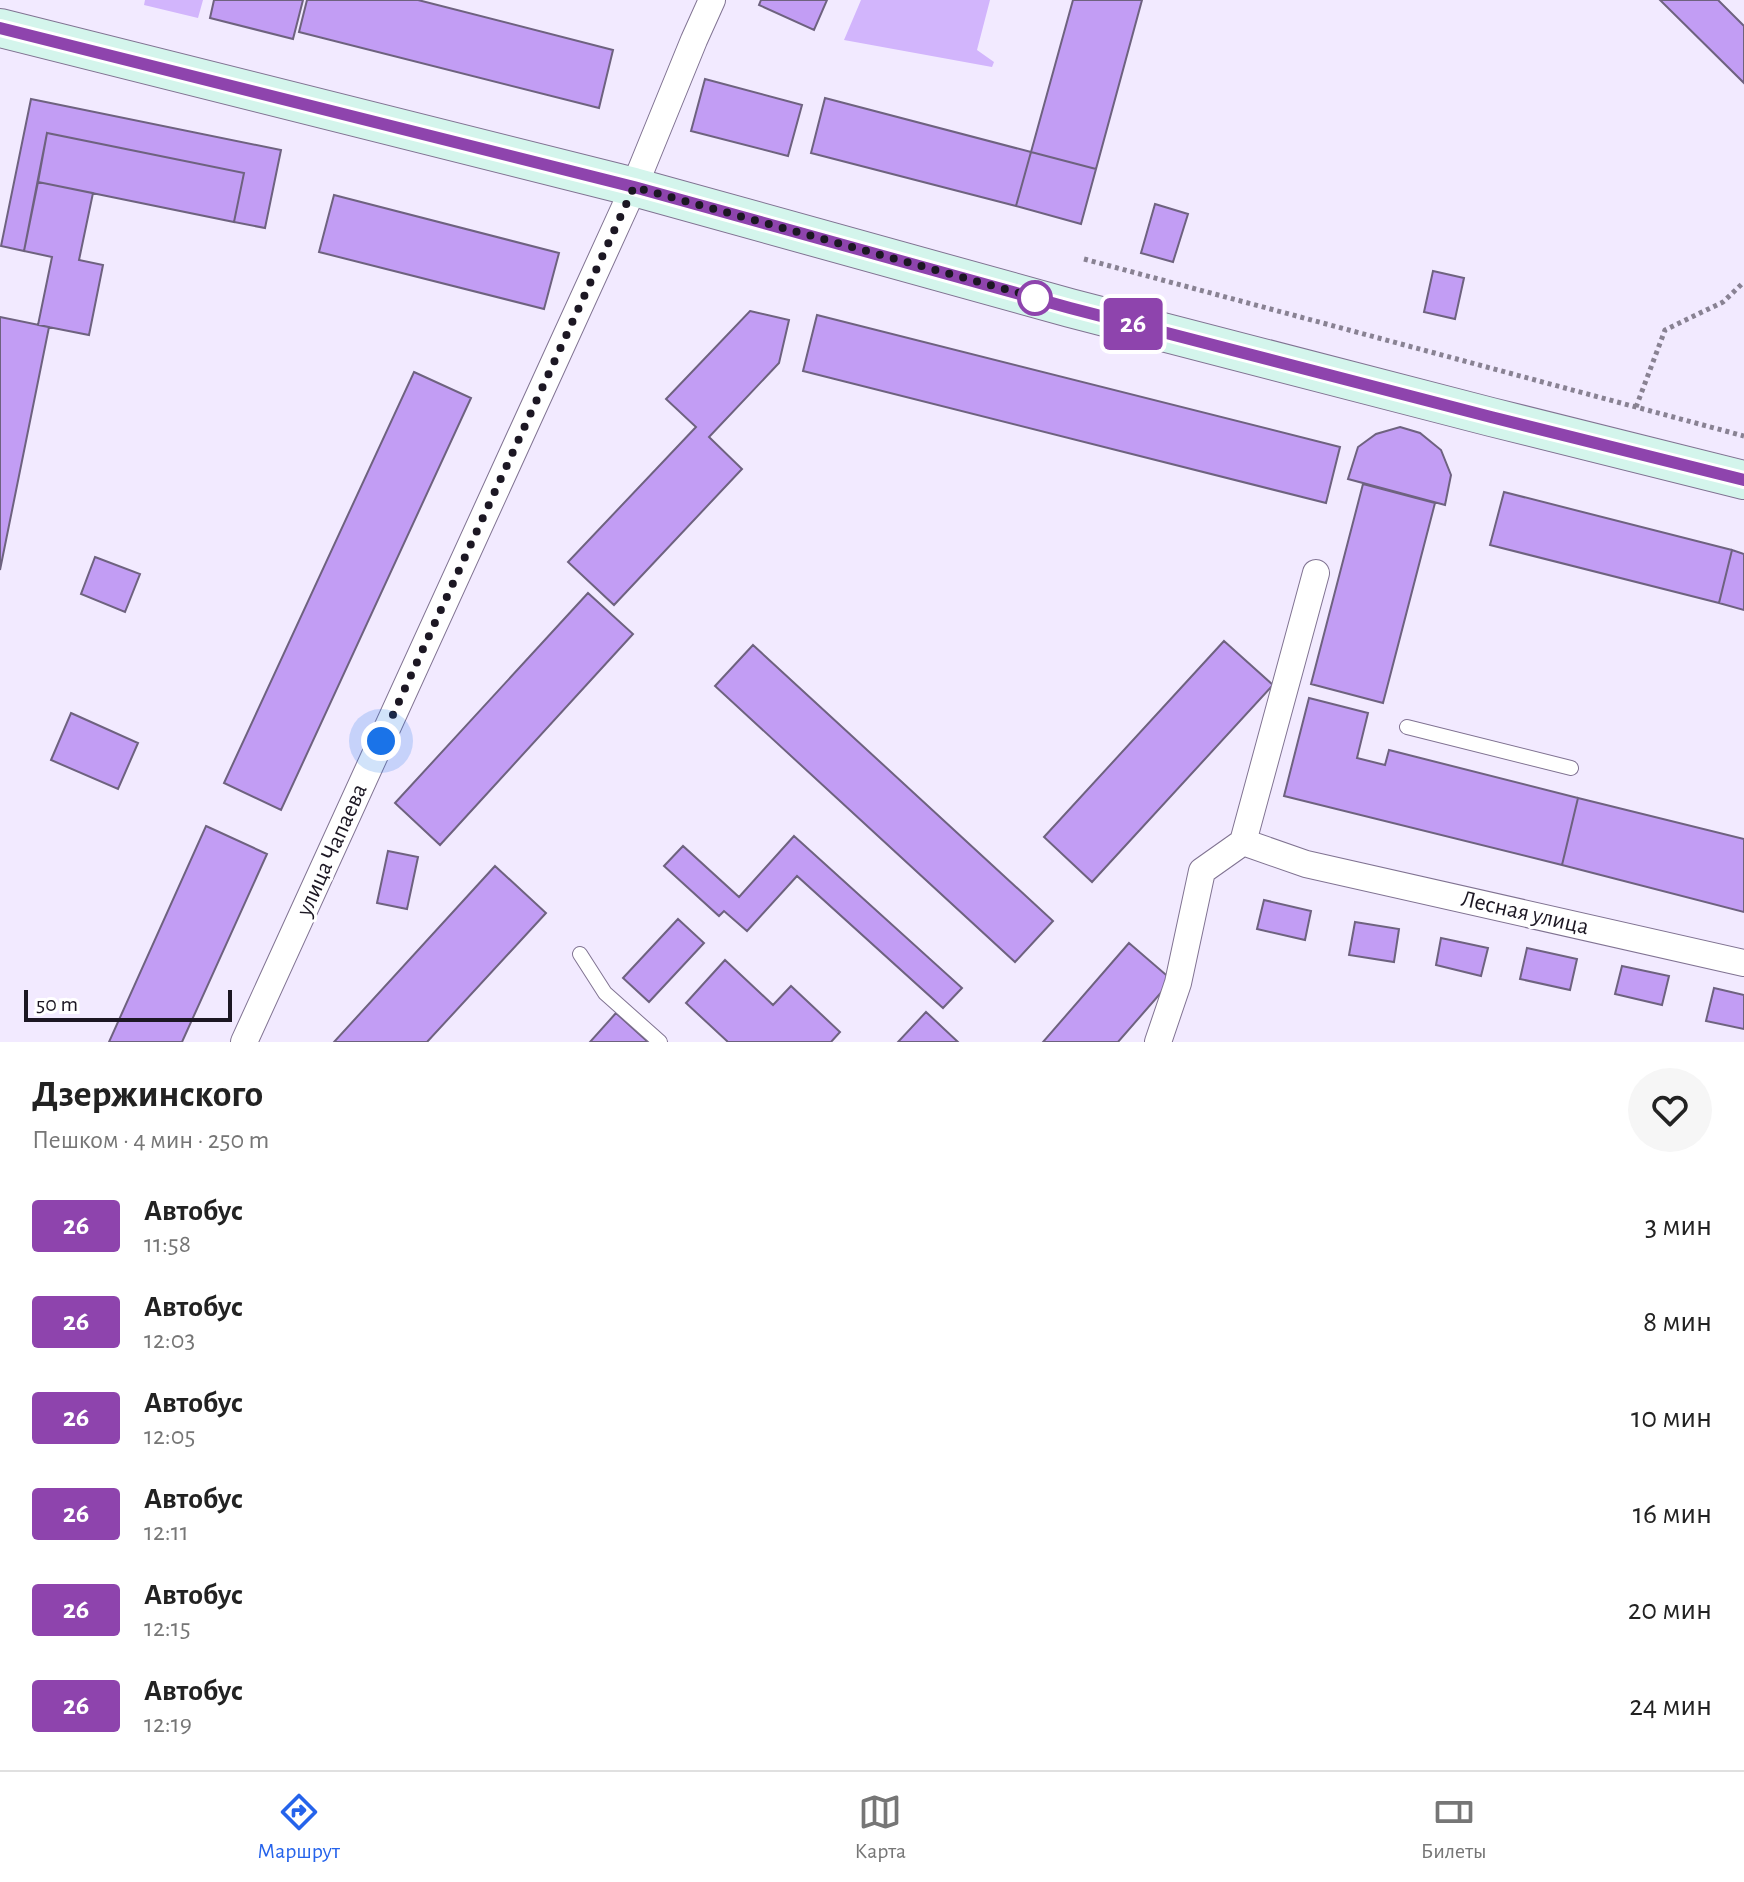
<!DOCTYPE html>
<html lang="ru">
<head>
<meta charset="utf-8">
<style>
	:root { --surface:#fff; --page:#f6f6f6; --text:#222; --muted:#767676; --line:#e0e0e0; --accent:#2563eb }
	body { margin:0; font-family:"Alegreya Sans",sans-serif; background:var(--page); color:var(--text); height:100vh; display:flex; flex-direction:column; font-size:30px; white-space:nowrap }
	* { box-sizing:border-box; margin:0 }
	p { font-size:26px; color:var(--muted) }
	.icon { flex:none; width:44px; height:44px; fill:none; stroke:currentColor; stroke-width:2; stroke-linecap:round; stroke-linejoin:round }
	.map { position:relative; height:1042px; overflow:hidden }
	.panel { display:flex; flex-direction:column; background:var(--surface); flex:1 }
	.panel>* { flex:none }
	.badge { padding:0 16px; border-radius:6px; font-size:28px; line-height:52px }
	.scale { position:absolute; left:24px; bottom:20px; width:208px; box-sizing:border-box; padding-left:8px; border:4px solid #1c1723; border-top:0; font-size:22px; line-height:28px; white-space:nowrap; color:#1c1723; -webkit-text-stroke:6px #fff; paint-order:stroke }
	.you { position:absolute; width:40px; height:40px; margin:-20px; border:6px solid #fff; border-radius:50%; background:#1a73e8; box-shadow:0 0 0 12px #1a73e833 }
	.map>.badge { position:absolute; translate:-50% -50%; box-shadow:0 0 0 4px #fff }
	.round { display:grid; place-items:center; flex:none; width:84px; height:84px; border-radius:42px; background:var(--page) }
	.headline { display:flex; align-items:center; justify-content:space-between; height:136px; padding:0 32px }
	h1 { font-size:38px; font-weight:700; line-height:60px }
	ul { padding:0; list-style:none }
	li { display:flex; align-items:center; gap:24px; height:96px; padding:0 32px }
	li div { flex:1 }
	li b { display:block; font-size:30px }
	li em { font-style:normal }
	li .badge { min-width:88px; font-weight:700; text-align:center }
	.menu { display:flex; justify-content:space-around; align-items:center; height:112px; border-top:2px solid var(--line); background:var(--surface); font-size:22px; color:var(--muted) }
	.menu a { display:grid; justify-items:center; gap:4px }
	.menu .active { color:var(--accent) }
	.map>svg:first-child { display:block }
</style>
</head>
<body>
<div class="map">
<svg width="1744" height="1042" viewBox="0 0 1744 1042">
	<rect width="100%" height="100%" fill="#f2eaff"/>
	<path fill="#d2b5fc" d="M145,0H203L198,18L144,5Z
		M861,0H990L977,50L994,62L992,67L844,40Z"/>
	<path fill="#c29df4" stroke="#6e627f" stroke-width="2" d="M214,0H303L293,39L210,18Z
		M307,0H418L613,50L599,108L299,32Z
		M761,0H827L814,30L759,5Z
		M1073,0H1142L1096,169L1031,152Z
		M1660,0H1718L1744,26V83Z
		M705,79L802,105L788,156L691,131Z
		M825,98L1031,152L1016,206L811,153Z
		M31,99L281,150L265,228L234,222L244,173L47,133L24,251L1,246Z
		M47,133L244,173L234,222L38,182Z
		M1031,152L1096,169L1081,224L1016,206Z
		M38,182L93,193L79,260L103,265L89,335L38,325L52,257L24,251Z
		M334,195L559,253L544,309L319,252Z
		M1155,204L1188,214L1173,262L1141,253Z
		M1433,271L1464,278L1455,319L1424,312Z
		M750,311L789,320L779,363L709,437L742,469L614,605L568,562L696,427L666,399Z
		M817,315L1340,447L1326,503L803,371Z
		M0,317L49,327L0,570Z
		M414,372L471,398L281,810L224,783Z
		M1400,427L1420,433L1441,450L1451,475L1445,505L1348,479L1358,447L1376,434Z
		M1363,484L1435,503L1383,703L1311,684Z
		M1504,492L1732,550L1719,603L1490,545Z
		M1732,550L1744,554V610L1719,603Z
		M95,557L140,574L125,612L81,594Z
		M588,593L633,634L440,845L395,803Z
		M1224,641L1273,685L1092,882L1044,837Z
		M753,645L1053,921L1015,962L715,686Z
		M1309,698L1368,713L1357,758L1385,765L1389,750L1578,798L1562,865L1284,796Z
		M71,713L138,743L118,789L51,760Z
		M1578,798L1744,839V912L1562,865Z
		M206,826L267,854L182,1042H109Z
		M794,836L962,988L943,1008L797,876L747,931L724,911L719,916L664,866L683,846L739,897Z
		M388,851L418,857L407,909L377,903Z
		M495,866L546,913L427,1042H334Z
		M1264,900L1311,911L1305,940L1257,929Z
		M678,919L704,943L649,1002L623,978Z
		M1355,922L1399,929L1394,962L1349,955Z
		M1441,938L1488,948L1481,976L1436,965Z
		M1129,943L1172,980L1118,1042H1043Z
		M1527,948L1577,959L1570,990L1520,979Z
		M725,960L773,1005L791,986L840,1032L831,1042H728L686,1003Z
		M1622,966L1669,976L1662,1005L1615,994Z
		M1714,988L1744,995V1029L1706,1021Z
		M926,1012L958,1042H898Z
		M616,1013L648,1042H590Z"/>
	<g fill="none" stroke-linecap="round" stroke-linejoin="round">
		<defs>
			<path id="service" d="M1407,727L1571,768
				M580,954L605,993L660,1042"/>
			<path id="minor" d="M1243,842L1306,864L1744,963
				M244,1042L634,187L694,40L712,0
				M1158,1042L1178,983L1202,871L1243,842L1316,573"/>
			<path id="secondary" d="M0,28L634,187L1070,308L1491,417L1744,480"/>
		</defs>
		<use href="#service" stroke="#807392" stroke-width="16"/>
		<use href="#minor" stroke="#807392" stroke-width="28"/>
		<use href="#secondary" stroke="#807392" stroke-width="40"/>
		<path stroke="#898293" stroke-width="5" stroke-dasharray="4 4" stroke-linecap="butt" d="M1084,259L1744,436
			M1636,407L1665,330L1723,302L1744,282"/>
		<use href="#service" stroke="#fff" stroke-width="14"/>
		<use href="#minor" stroke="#fff" stroke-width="26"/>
		<use href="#secondary" stroke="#d4f5ec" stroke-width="38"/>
	</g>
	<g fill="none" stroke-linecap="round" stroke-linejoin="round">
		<defs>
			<path id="line" d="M0,28L634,187L1070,308L1491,417L1744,480"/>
		</defs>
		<use href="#line" stroke="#fff" stroke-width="18"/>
		<use href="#line" stroke="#8e44ad" stroke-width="12"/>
		<path stroke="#1c1723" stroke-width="8" stroke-dasharray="0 14.4" d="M381,741L634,187L1041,299L1035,298"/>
	</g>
	<circle fill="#fff" stroke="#8e44ad" stroke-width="4" cx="1035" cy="298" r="16"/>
	<g text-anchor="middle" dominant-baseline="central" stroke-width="6" stroke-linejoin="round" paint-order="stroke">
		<g font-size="24" fill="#1c1723" stroke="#fff">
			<text transform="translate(332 850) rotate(-66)">улица Чапаева</text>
			<text transform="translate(1525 913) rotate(13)">Лесная улица</text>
		</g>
	</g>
</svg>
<div class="scale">50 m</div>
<div class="you" style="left:381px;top:741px"></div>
<b class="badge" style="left:1133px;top:324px;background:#8e44ad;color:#fff">26</b>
</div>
<section class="panel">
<div class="headline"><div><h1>Дзержинского</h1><p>Пешком · 4 мин · 250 m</p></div><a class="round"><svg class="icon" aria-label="heart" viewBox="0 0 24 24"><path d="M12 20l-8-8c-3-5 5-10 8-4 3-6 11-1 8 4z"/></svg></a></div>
<ul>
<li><span class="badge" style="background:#8e44ad;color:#fff">26</span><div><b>Автобус</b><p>11:58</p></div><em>3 мин</em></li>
<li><span class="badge" style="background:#8e44ad;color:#fff">26</span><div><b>Автобус</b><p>12:03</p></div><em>8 мин</em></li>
<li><span class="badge" style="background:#8e44ad;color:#fff">26</span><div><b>Автобус</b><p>12:05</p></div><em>10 мин</em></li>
<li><span class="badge" style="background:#8e44ad;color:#fff">26</span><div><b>Автобус</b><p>12:11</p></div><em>16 мин</em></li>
<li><span class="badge" style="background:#8e44ad;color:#fff">26</span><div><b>Автобус</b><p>12:15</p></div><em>20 мин</em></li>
<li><span class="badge" style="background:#8e44ad;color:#fff">26</span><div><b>Автобус</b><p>12:19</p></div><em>24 мин</em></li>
</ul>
</section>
<nav class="menu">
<a class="active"><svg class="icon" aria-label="directions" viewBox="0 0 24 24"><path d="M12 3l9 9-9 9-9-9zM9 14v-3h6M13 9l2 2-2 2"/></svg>Маршрут</a>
<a><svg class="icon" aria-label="map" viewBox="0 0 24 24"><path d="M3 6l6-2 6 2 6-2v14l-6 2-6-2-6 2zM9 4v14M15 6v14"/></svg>Карта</a>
<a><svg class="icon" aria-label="tickets" viewBox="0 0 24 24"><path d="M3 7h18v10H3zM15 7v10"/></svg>Билеты</a>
</nav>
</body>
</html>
